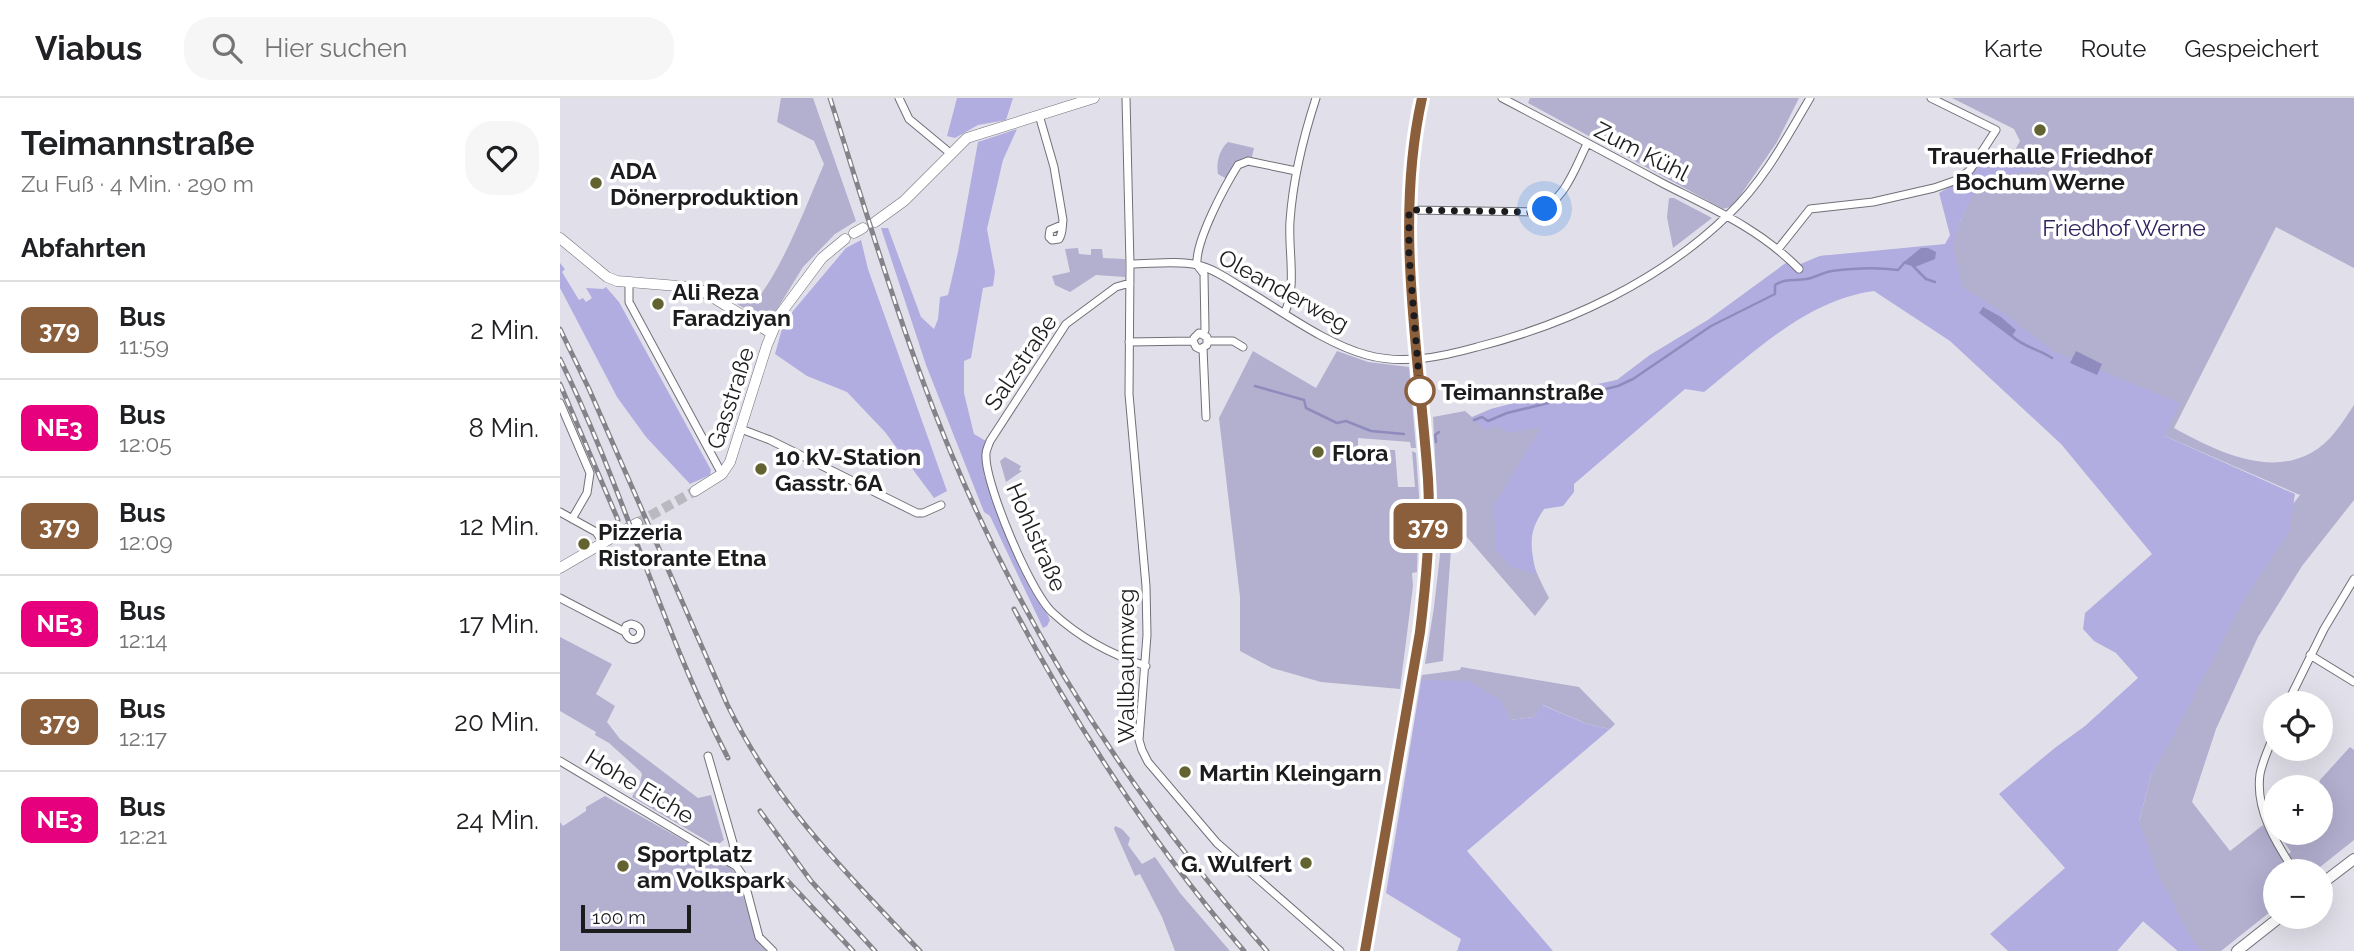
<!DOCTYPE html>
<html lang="de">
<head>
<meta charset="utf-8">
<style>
	:root { --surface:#fff; --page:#f6f6f6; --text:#202124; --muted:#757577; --line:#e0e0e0 }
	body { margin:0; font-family:Raleway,sans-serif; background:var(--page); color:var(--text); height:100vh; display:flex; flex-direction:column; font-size:26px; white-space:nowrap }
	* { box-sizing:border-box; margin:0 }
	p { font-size:23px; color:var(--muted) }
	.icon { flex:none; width:38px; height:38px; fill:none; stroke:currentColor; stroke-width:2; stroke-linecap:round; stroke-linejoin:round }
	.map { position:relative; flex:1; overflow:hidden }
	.panel { display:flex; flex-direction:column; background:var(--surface); width:560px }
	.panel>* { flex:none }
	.badge { padding:0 14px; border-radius:10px; font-size:24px; line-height:46px }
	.buttons { position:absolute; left:1703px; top:593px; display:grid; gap:14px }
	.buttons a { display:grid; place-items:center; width:70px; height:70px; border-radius:50%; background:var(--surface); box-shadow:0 7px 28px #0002; font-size:35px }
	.scale { position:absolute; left:21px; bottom:18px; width:110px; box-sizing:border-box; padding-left:7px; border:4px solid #1c1c1f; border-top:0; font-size:19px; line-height:24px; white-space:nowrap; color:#1c1c1f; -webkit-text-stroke:5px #fff; paint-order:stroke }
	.you { position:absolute; width:35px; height:35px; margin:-18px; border:5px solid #fff; border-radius:50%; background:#1a73e8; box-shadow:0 0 0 10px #1a73e833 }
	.map>.badge { position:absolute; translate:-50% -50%; box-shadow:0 0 0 4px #fff }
	h2 { padding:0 21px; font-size:26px; line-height:63px }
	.round { display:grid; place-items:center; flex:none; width:74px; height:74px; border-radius:28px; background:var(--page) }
	.overview { display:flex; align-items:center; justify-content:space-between; height:119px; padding:0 21px }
	h1 { font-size:33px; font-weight:700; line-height:52px }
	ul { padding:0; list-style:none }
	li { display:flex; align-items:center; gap:21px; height:98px; padding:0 21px; border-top:2px solid var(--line) }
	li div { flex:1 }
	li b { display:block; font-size:26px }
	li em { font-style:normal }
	li .badge { min-width:77px; font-weight:700; text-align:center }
	header { display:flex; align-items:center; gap:42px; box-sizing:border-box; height:98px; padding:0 35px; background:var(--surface); border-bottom:2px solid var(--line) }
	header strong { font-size:33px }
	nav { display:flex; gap:38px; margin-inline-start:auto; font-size:24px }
	.search { width:490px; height:63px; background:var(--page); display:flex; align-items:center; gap:18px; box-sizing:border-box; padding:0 24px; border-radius:28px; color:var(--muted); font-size:26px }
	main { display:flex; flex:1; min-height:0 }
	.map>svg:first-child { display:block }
</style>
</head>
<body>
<header>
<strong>Viabus</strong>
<div class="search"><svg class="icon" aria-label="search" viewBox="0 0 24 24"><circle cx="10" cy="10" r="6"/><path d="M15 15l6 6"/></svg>Hier suchen</div>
<nav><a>Karte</a><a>Route</a><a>Gespeichert</a></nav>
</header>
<main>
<section class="panel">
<div class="overview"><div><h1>Teimannstraße</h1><p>Zu Fuß · 4 Min. · 290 m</p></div><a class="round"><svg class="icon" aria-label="heart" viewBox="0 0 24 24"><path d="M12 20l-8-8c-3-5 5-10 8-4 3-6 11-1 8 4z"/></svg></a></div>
<h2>Abfahrten</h2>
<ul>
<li><span class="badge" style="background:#8b5e3c;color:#fff">379</span><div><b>Bus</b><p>11:59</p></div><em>2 Min.</em></li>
<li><span class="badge" style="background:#e6007e;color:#fff">NE3</span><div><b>Bus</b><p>12:05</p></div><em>8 Min.</em></li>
<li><span class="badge" style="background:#8b5e3c;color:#fff">379</span><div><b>Bus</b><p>12:09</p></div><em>12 Min.</em></li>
<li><span class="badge" style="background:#e6007e;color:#fff">NE3</span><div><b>Bus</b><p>12:14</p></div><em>17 Min.</em></li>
<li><span class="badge" style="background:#8b5e3c;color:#fff">379</span><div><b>Bus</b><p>12:17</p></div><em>20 Min.</em></li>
<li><span class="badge" style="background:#e6007e;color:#fff">NE3</span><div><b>Bus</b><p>12:21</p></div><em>24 Min.</em></li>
</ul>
</section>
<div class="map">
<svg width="1794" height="853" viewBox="0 0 1794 853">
	<rect width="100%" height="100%" fill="#e1e0ea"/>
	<path fill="#b2afcf" d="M221,0H253L296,123L275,136L243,169L211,221L206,223L177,206L187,192L199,199C226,162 246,108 264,66L254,43L217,24Z
		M970,0H1239L1217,44L1173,108L1163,111L968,5Z
		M1392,0H1794V170L1716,129L1614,330C1654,352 1707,379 1751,355C1770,345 1782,325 1794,307V402L1742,468L1698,539L1656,631L1632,704L1670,753L1703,727L1723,761L1731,754L1722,741L1732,735H1760V690L1758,689L1760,682L1790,649L1794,652V742L1755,773L1715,774V810L1661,853H1618L1583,823L1557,853L1579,724L1591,677L1729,411L1740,397L1605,338L1353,184L1231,201L1124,277L984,411C960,444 972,467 989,500L975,518L893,423L883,563L865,566L874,509L880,457L873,319L905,313L912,319L931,311L1057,282L1090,257L1148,222L1226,165L1241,166L1260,158L1392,147L1401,121L1433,52L1454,54L1460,43L1454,31Z
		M668,44L694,50L692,59C677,57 673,70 667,81L658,76C656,65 659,52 668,44Z
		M1109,100H1114L1152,120L1113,150L1107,119Z
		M518,150L519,156L531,157V151H542L543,160L565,161V179L536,177L510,194L495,187L492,178L510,174L505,151Z
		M693,253L756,290L777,253L808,264L849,269L856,350H851L850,344L798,340V351L835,352L838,389H855L852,353L856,355L859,398L857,474L852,475L853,488L840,591L761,584L712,570L680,553V499L659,320Z
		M445,359L461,368L459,372L462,373L446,384L440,363Z
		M0,539L52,566L36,596L55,608L47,624L60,641L138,700L151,697L164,742L156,748L72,699L80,685L82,676L80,673L49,645L35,637L36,634L0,613Z
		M901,569L1019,589L1055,626L1050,631L1027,626L983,607L974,619L950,622L861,582L862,577L900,572Z
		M45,698L171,769L178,780L196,840L207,853H0V724L3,728L26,713V709Z
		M555,728L562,731L570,740L568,747L582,766L595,759L620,795L670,853H615L602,819L580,776L575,778L554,731Z"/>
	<path fill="#b2ade0" d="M397,0H453L446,22L418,27L395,40L387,38Z
		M457,31L443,62L427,131L435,174L433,188L423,190L411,260L404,263V295L414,336L426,343L423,357L424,377L438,411L490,522L487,528L483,530L430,418L424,414L366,267L321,130H328L361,219L374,231L378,221L380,199L388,197L398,154L418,44Z
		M1433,52L1454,54L1484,72L1447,76L1416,91L1401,121L1393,147L1402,189L1442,214L1493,253L1620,305L1605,338L1735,396L1729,434L1683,503L1615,635L1591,677L1579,724L1600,781L1633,843L1642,853H1618L1583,823L1557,853H1448L1430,836L1505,770L1439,696L1496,649L1525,628L1578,580L1556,555L1534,543L1523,531L1525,515L1592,456L1501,346L1390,243L1314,193C1247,202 1196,253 1144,294L1125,291L1014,386V394L1003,408L984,411C967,435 971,449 976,476L951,469L936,452L934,407L981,329L948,335L938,328L925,332L912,320L931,311L980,298L1057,282L1090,257L1148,222L1226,165L1241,166L1260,158L1385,146L1390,137L1379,95L1411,76Z
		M301,142L308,171L387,393L374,400L325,334L287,294L247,278L215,256L222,231L233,213L286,150Z
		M0,165L5,171L2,174L19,202L23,200L26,204L32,200L26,190L43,191L46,189L59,204L151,372L150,377L130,386L86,339L57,299L0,190Z
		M861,582L908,583L942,603L950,622L974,619L982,607L1027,626L1050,631L907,753L993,853H897L901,841L826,795Z"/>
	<path fill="#908bbd" d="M1361,150H1368L1376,154L1375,161L1355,169L1345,166V163Z
		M1423,209L1441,219L1456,232L1451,239L1419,215Z
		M1516,253L1542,266L1537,277L1510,265Z"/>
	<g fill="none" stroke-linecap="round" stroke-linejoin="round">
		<path stroke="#908bbd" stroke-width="2.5" d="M1353,168L1366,181L1375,184
			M1452,238C1463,249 1479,251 1492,260
			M695,288L744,302L746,310L777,325L786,323L811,333L844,336
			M914,322L922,319L928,323L947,315L1058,288L1073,281L1151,228L1215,196V187C1226,180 1234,183 1246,181C1255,180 1263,174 1272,173C1294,170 1317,169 1338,172L1345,164L1347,165
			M876,344L875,337L879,334"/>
		<path stroke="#bab9c1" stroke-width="10" stroke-dasharray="10 5" stroke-linecap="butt" d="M77,425L135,393"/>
		<defs>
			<path id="street" d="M339,0L349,21L390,55
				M566,0L570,166L569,296L586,488L587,537L579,642L582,652L588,664L657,745L780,853
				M942,0C996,28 1050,57 1104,86C1153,111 1200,131 1239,171
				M479,17L494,69L503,122C502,128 503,135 499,141L492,142L489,139L490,132L502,127
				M849,112L975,114C1004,105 1014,72 1027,46
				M1219,150L1250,111L1313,104L1374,90L1397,82L1410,72L1436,32L1371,0
				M570,166C592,166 617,162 638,167C654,171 668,181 681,189C719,211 765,246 807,257C843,267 881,259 917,249C1008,226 1100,183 1168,117C1203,84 1226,41 1250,0
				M637,167C635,143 665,88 678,67L688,63L736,73
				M637,167L644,176L645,232L643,236
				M570,185L556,189L506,226L430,343C428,349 425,353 426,359C426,388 471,496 493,515C519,539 552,557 586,568
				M69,186V204L162,376
				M725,214C737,188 728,152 730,123C733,80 743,40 756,0
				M648,243H673L683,249
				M569,244L633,243L636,249L640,251L647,247V239L639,235L634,240L633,243
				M643,250L646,319
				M0,305L30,375L27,395L12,421
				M181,331L210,342L357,415H363L381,407
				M0,414L36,434L43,444
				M0,500L65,534C73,553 92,530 71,526L66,528L65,534
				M1750,557L1794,584
				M1727,606L1764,531L1794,481
				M1715,634C1710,648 1703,661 1700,676C1695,712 1716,745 1735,774
				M148,658L173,745L176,768
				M0,663L176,768L183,778L199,839L213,853
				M805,853L860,534C866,484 871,432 868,381C859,255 834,125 862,0"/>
			<path id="secondary" d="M315,124L344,103L407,40L534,0
				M294,135L303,130
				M0,140L47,179L57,183L130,189L139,191L211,235
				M221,215L262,160L285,141
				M135,393L162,376L170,364L207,247L218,221
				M0,470L77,425"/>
			<path id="primary" d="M1760,787L1794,761
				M1677,853L1720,819"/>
		</defs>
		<use href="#street" stroke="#707078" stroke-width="9"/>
		<use href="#secondary" stroke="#707078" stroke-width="11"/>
		<use href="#primary" stroke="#707078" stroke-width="12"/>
		<use href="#street" stroke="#fff" stroke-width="7"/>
		<use href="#secondary" stroke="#fff" stroke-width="10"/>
		<use href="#primary" stroke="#fff" stroke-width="10"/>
		<defs>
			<path id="rail" d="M270,0C308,119 343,240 391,355C467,538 576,705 707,853
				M0,231L29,291L167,606C215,705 285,774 360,853
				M0,261C64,391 101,532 168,660
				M0,286L58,422
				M454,511C519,633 594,748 684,853
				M200,713L251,783L315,853
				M223,778L293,853"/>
		</defs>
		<use href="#rail" stroke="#838389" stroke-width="5"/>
		<use href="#rail" stroke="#fff" stroke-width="2.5" stroke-dasharray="8" stroke-linecap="butt"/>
	</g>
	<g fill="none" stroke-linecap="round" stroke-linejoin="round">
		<defs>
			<path id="line" d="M805,853L860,534C866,484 871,432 868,381C859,255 834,125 862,0"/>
		</defs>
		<use href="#line" stroke="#fff" stroke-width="16"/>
		<use href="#line" stroke="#8b5e3c" stroke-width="10"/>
		<path stroke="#1c1c1f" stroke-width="7" stroke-dasharray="0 12.6" d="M860,293L849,156V112L975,114L985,111"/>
	</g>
	<g fill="#626330" stroke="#fff" stroke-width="2.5">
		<circle cx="1480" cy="32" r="7"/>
		<circle cx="36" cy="85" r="7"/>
		<circle cx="98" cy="206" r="7"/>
		<circle cx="758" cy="354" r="7"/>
		<circle cx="201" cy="371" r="7"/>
		<circle cx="24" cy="446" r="7"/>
		<circle cx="625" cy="674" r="7"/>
		<circle cx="746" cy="765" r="7"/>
		<circle cx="63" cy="768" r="7"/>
	</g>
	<circle fill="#fff" stroke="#8b5e3c" stroke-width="3.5" cx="860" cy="293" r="14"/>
	<g text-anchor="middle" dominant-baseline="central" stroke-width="7" stroke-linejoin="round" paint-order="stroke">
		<g font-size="23" fill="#1c1c1f" stroke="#fff">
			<text transform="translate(1082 53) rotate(27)">Zum Kühl</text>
			<text transform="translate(724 192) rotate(29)">Oleanderweg</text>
			<text transform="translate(460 264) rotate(-56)">Salzstraße</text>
			<text transform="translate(170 300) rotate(-72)">Gasstraße</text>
			<text transform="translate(477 439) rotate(66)">Hohlstraße</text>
			<text transform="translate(565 568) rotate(-90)">Wallbaumweg</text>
			<text transform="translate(80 688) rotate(31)">Hohe Eiche</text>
		</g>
		<g font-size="23" font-weight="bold" fill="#1c1c1f" stroke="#fff" text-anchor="start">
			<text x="1480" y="57" text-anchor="middle">Trauerhalle Friedhof<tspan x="1480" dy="26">Bochum Werne</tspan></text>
			<text x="50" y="72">ADA<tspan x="50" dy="26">Dönerproduktion</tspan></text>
			<text x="112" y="193">Ali Reza<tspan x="112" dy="26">Faradziyan</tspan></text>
			<text x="772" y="354">Flora</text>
			<text x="215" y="358">10 kV-Station<tspan x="215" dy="26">Gasstr. 6A</tspan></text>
			<text x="38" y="433">Pizzeria<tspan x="38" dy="26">Ristorante Etna</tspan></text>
			<text x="639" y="674">Martin Kleingarn</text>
			<text x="77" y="755">Sportplatz<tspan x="77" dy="26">am Volkspark</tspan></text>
			<text x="732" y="765" text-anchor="end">G. Wulfert</text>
		</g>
		<g font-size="23" fill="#322461" stroke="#fff">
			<text x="1564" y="129">Friedhof Werne</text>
		</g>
		<g font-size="23" font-weight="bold" fill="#1c1c1f" stroke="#fff" text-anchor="start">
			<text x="881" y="293">Teimannstraße</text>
		</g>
	</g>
</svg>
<div class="buttons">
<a><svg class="icon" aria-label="locate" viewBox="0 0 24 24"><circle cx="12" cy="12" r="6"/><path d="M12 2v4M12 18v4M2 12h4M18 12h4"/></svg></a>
<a>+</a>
<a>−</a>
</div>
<div class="scale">100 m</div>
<div class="you" style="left:985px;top:111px"></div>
<b class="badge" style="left:868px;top:428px;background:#8b5e3c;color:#fff">379</b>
</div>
</main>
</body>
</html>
